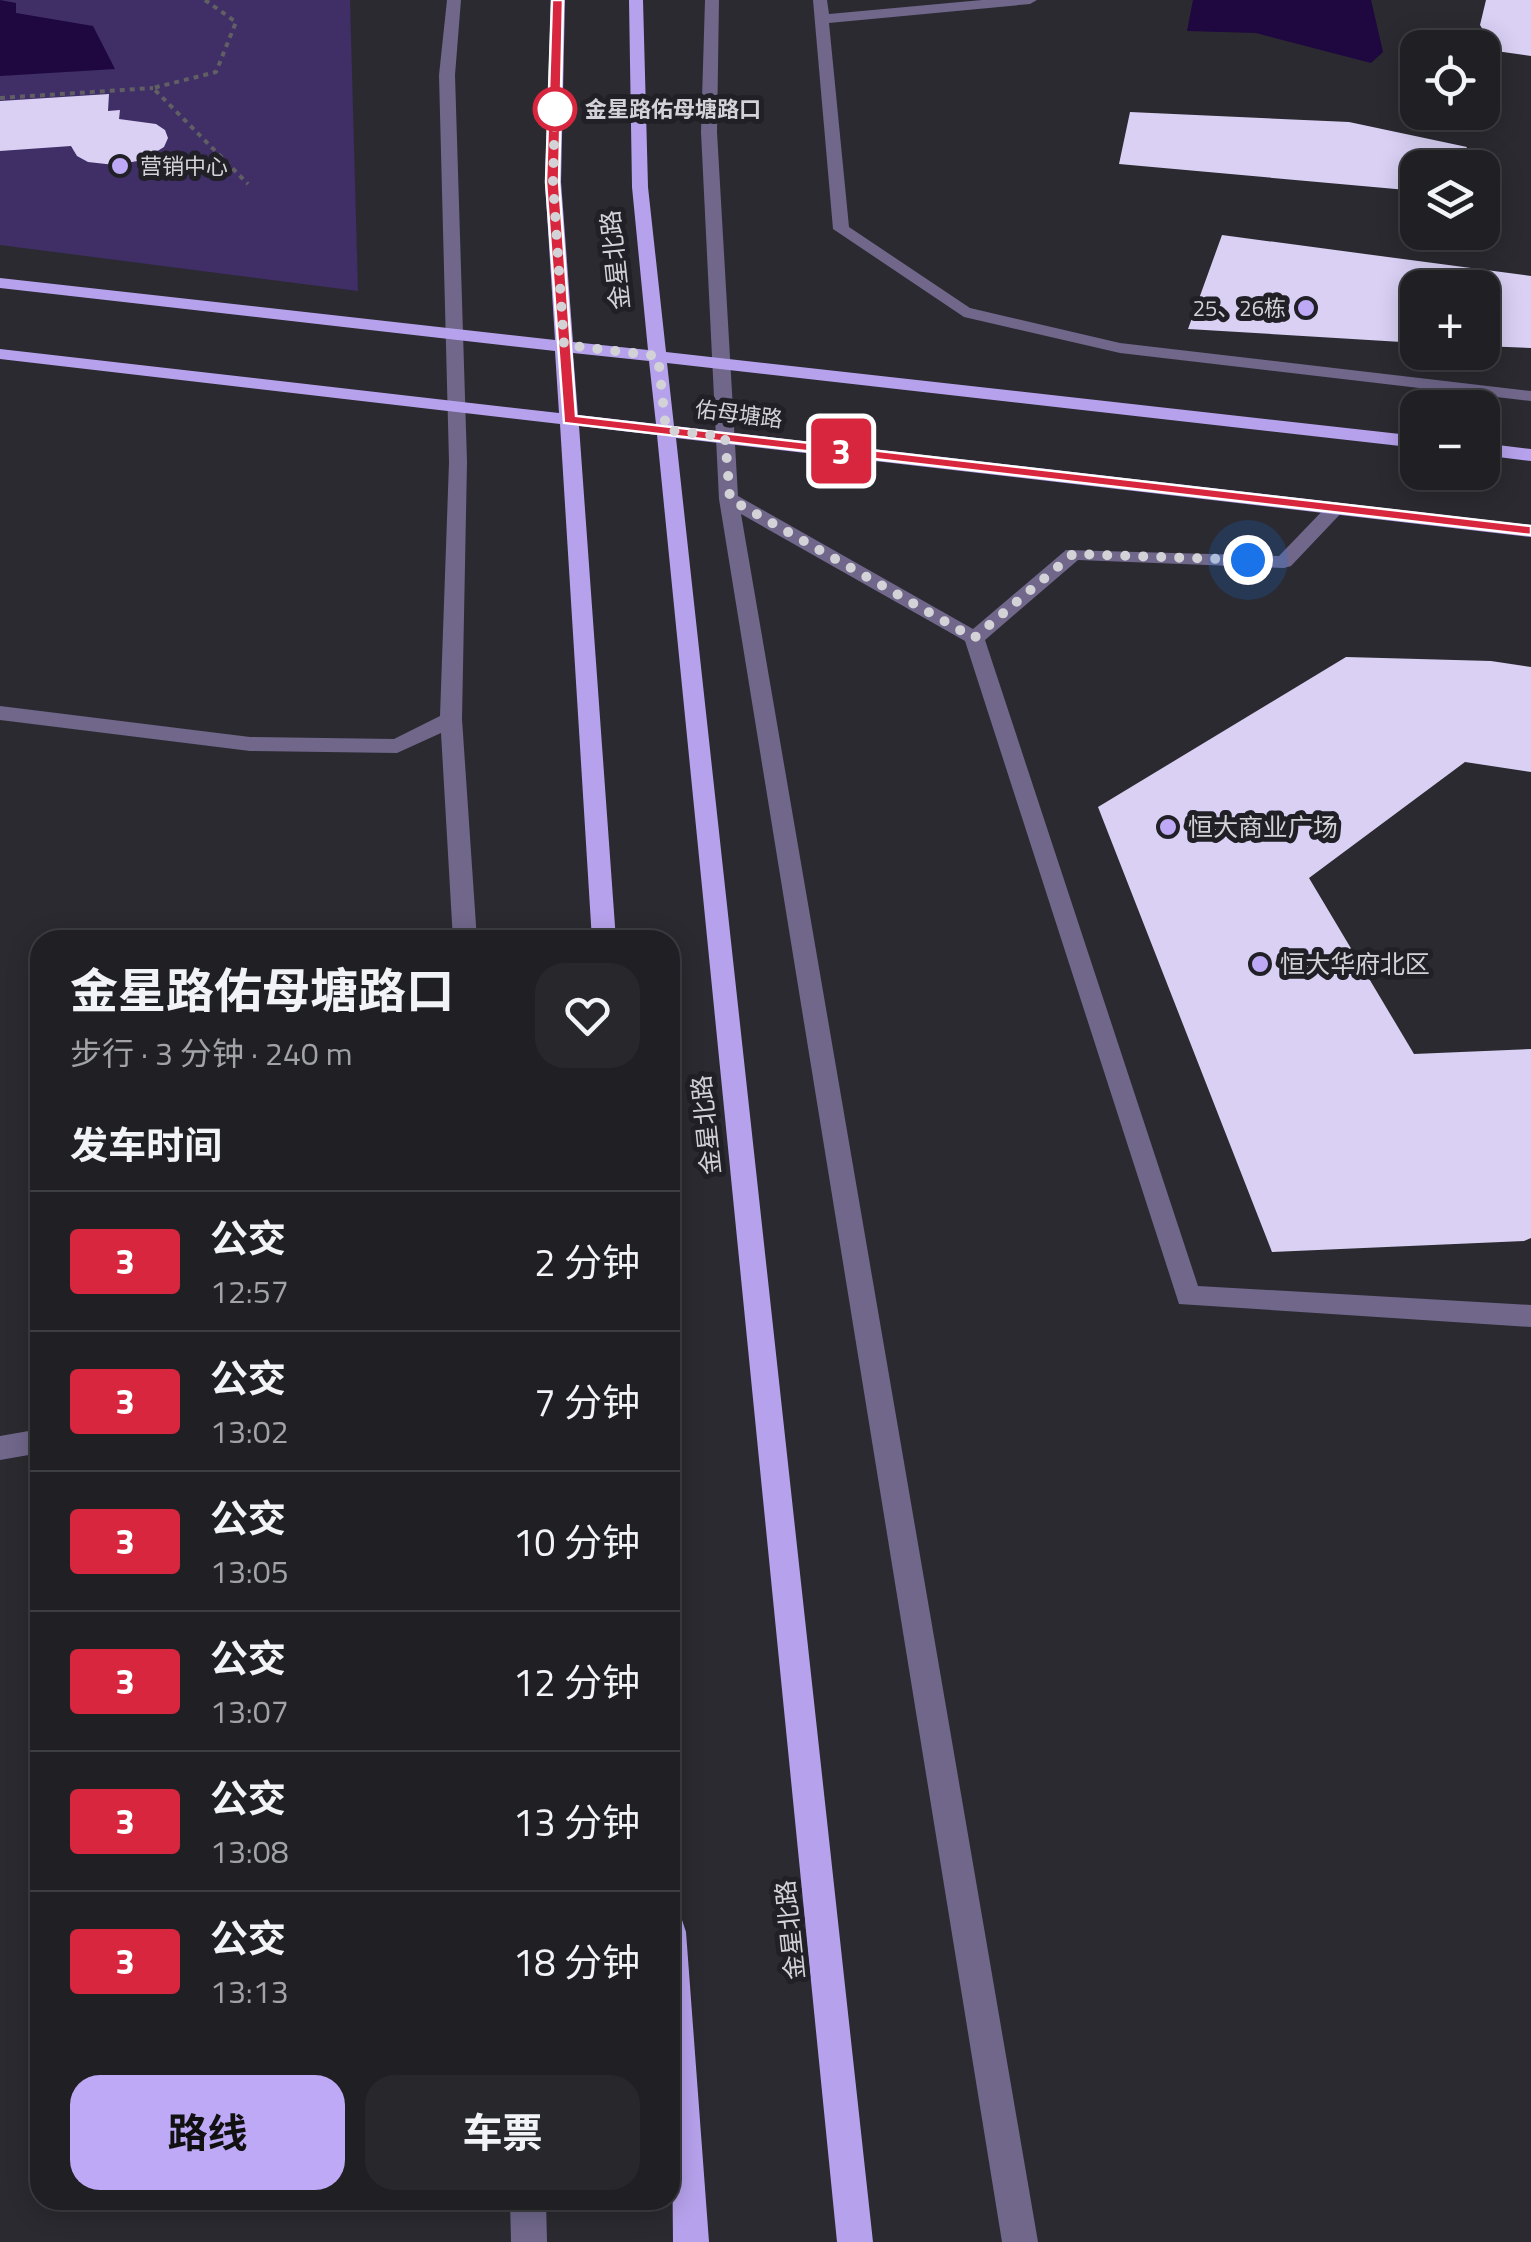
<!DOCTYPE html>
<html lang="zh">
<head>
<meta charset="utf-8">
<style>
	:root { --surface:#202024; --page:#28282c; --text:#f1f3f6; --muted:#a2a3a6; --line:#3d3e41; --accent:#bda9f5 }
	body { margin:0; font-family:"Titillium Web","Noto Sans SC",sans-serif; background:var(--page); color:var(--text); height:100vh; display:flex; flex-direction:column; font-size:38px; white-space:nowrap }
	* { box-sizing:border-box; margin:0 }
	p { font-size:32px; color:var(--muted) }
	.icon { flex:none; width:55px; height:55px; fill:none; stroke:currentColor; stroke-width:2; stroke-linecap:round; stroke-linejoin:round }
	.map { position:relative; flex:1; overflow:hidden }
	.drawer { position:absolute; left:30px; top:930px; width:650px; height:1280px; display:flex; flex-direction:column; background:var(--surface); border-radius:30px; box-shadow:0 5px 25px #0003,0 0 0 2px var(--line) }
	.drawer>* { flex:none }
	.badge { padding:0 20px; border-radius:8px; font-size:35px; line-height:65px }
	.tools { position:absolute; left:1400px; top:30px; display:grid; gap:20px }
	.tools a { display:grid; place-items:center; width:100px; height:100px; border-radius:20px; background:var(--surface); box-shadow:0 5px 25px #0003,0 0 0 2px var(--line); font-size:50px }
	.you { position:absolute; width:50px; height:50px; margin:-25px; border:8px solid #fff; border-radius:50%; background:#1a73e8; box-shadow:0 0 0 15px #1a73e833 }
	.map>.badge { position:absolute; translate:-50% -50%; box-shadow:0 0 0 5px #fff }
	h2 { padding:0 40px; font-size:38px; line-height:90px }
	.round { display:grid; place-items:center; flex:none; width:105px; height:105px; border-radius:30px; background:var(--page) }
	.summary { display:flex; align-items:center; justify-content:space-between; height:170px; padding:0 40px }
	h1 { font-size:48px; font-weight:700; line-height:75px }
	.action { display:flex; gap:20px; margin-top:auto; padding:20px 40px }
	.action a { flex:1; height:115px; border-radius:30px; background:var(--accent); color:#111; font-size:40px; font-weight:700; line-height:115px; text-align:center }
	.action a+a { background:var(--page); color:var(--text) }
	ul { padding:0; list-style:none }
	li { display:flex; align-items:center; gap:30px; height:140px; padding:0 40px; border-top:2px solid var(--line) }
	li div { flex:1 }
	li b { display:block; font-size:38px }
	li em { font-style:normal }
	li .badge { min-width:110px; font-weight:700; text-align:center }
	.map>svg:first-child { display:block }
</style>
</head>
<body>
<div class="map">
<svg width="1531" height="2242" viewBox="0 0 1531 2242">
	<rect width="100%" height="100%" fill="#2b2a30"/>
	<path fill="#402e66" d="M0,0H350L358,291L0,245Z"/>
	<path fill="#1f0740" d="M0,0L16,3V13L93,26L115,69L0,76Z
		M1193,0H1371L1383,52L1371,63L1256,33L1187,31Z"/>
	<path fill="#d9d0f4" d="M1486,0H1531V56L1496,51L1480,25Z
		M109,94L108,111L120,110L119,119L156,124L165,130L168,138L164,147L143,160L115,165L88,162L77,156L71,146L0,151V101Z
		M1130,112L1349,122L1467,147L1455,168H1418V191L1119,164Z
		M1222,235L1531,276V348L1482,346V288H1418V343L1188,329Z
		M1346,657L1491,661L1531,667V772L1465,762L1309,878L1414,1054L1531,1049V1238L1524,1241L1272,1252L1098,807Z"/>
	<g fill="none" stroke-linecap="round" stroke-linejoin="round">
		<path stroke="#605f64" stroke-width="4" stroke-dasharray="5 5" stroke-linecap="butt" d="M205,0L236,22L216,72L153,88L248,184
			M0,98L153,88"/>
		<path fill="#70678b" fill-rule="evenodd" d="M447,0H461L455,75L467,462L462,719L477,940H453L441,733L397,753L250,751L0,720V706L250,737L394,739L440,716L449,462L439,75Z
			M705,0H719L717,132L738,496L973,629L1066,550L1279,556L1329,504L1336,502L1346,508L1291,566L1284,568L1078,560L985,640L1198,1286L1531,1305V1327L1179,1304L965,641L741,514L1038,2242H1002L719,499L701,132Z
			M813,0H827L829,14L982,0H1037L1030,4L829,23L849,227L970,308L1120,343L1531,391V401L1120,353L964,317L833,229Z
			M40,1429V1453L0,1460V1436Z
			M510,2200H546L547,2242H511Z"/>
		<path fill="#b6a2ec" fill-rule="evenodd" d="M551,0H565L561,182L573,342L648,350L632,187L629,0H643L648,187L666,352L1418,436V448L667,363L674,426L1531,525V537L676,438L873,2242H837L657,435L579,426L616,940H592L560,424L0,359V349L559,413L555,351L0,288V278L555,340L545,182ZM573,353L649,361L656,424L578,415Z
			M1482,443L1531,449V461L1482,455Z
			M670,1916L682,1920L686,1932L709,2242H673Z"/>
	</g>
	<path fill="#d7263d" stroke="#fff" stroke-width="2.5" d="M552,0H563L559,182L576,416L1531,526V535L564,423L546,182Z"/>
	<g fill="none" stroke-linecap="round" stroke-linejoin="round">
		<path stroke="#d3d2d7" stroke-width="10" stroke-dasharray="0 18" d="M555,109L553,182L564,345L658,356L666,430L725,437L730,499L974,638L1073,554L1248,560"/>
	</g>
	<circle fill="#fff" stroke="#d7263d" stroke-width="5" cx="555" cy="109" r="20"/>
	<g fill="#bda9f5" stroke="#212026" stroke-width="4">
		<circle cx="120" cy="166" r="10"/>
		<circle cx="1306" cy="308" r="10"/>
		<circle cx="1168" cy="827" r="10"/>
		<circle cx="1260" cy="964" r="10"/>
	</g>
	<g text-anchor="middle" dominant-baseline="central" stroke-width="10" stroke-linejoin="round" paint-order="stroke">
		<g font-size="22" font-weight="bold" fill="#d3d2d7" stroke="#212026" text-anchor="start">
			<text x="585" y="109">金星路佑母塘路口</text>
		</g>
		<g font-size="22" fill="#d3d2d7" stroke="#212026" text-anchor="start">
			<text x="140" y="166">营销中心</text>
			<text x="1286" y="308" text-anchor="end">25、26栋</text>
		</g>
		<g font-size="22" fill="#d3d2d7" stroke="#212026">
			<text transform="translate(739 414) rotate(7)">佑母塘路</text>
		</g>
		<g font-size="25" fill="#d3d2d7" stroke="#212026">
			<text transform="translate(615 260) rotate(-96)">金星北路</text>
			<text transform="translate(706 1125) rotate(-96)">金星北路</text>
			<text transform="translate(790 1930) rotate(-96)">金星北路</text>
		</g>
		<g font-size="25" fill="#d3d2d7" stroke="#212026" text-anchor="start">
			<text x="1188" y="827">恒大商业广场</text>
			<text x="1280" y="964">恒大华府北区</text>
		</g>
	</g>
</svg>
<div class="tools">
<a><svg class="icon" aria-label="locate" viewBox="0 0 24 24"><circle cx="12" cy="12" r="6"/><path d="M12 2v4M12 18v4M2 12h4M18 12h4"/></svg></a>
<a><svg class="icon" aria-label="layers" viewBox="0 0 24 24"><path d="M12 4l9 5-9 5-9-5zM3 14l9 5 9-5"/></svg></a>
<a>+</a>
<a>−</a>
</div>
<div class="you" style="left:1248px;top:560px"></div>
<b class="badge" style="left:841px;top:451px;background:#d7263d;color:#fff">3</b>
<section class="drawer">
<div class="summary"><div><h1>金星路佑母塘路口</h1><p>步行 · 3 分钟 · 240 m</p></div><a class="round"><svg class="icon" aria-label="heart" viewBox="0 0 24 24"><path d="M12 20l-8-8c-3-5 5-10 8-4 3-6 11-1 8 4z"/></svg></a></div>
<h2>发车时间</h2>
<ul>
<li><span class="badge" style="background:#d7263d;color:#fff">3</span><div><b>公交</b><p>12:57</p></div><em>2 分钟</em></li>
<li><span class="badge" style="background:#d7263d;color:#fff">3</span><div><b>公交</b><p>13:02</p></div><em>7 分钟</em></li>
<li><span class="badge" style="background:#d7263d;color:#fff">3</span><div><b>公交</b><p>13:05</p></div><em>10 分钟</em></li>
<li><span class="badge" style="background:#d7263d;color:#fff">3</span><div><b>公交</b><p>13:07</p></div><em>12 分钟</em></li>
<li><span class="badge" style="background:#d7263d;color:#fff">3</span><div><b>公交</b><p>13:08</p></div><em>13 分钟</em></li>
<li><span class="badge" style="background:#d7263d;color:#fff">3</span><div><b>公交</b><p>13:13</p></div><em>18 分钟</em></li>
</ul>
<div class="action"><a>路线</a><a>车票</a></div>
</section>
</div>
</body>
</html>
